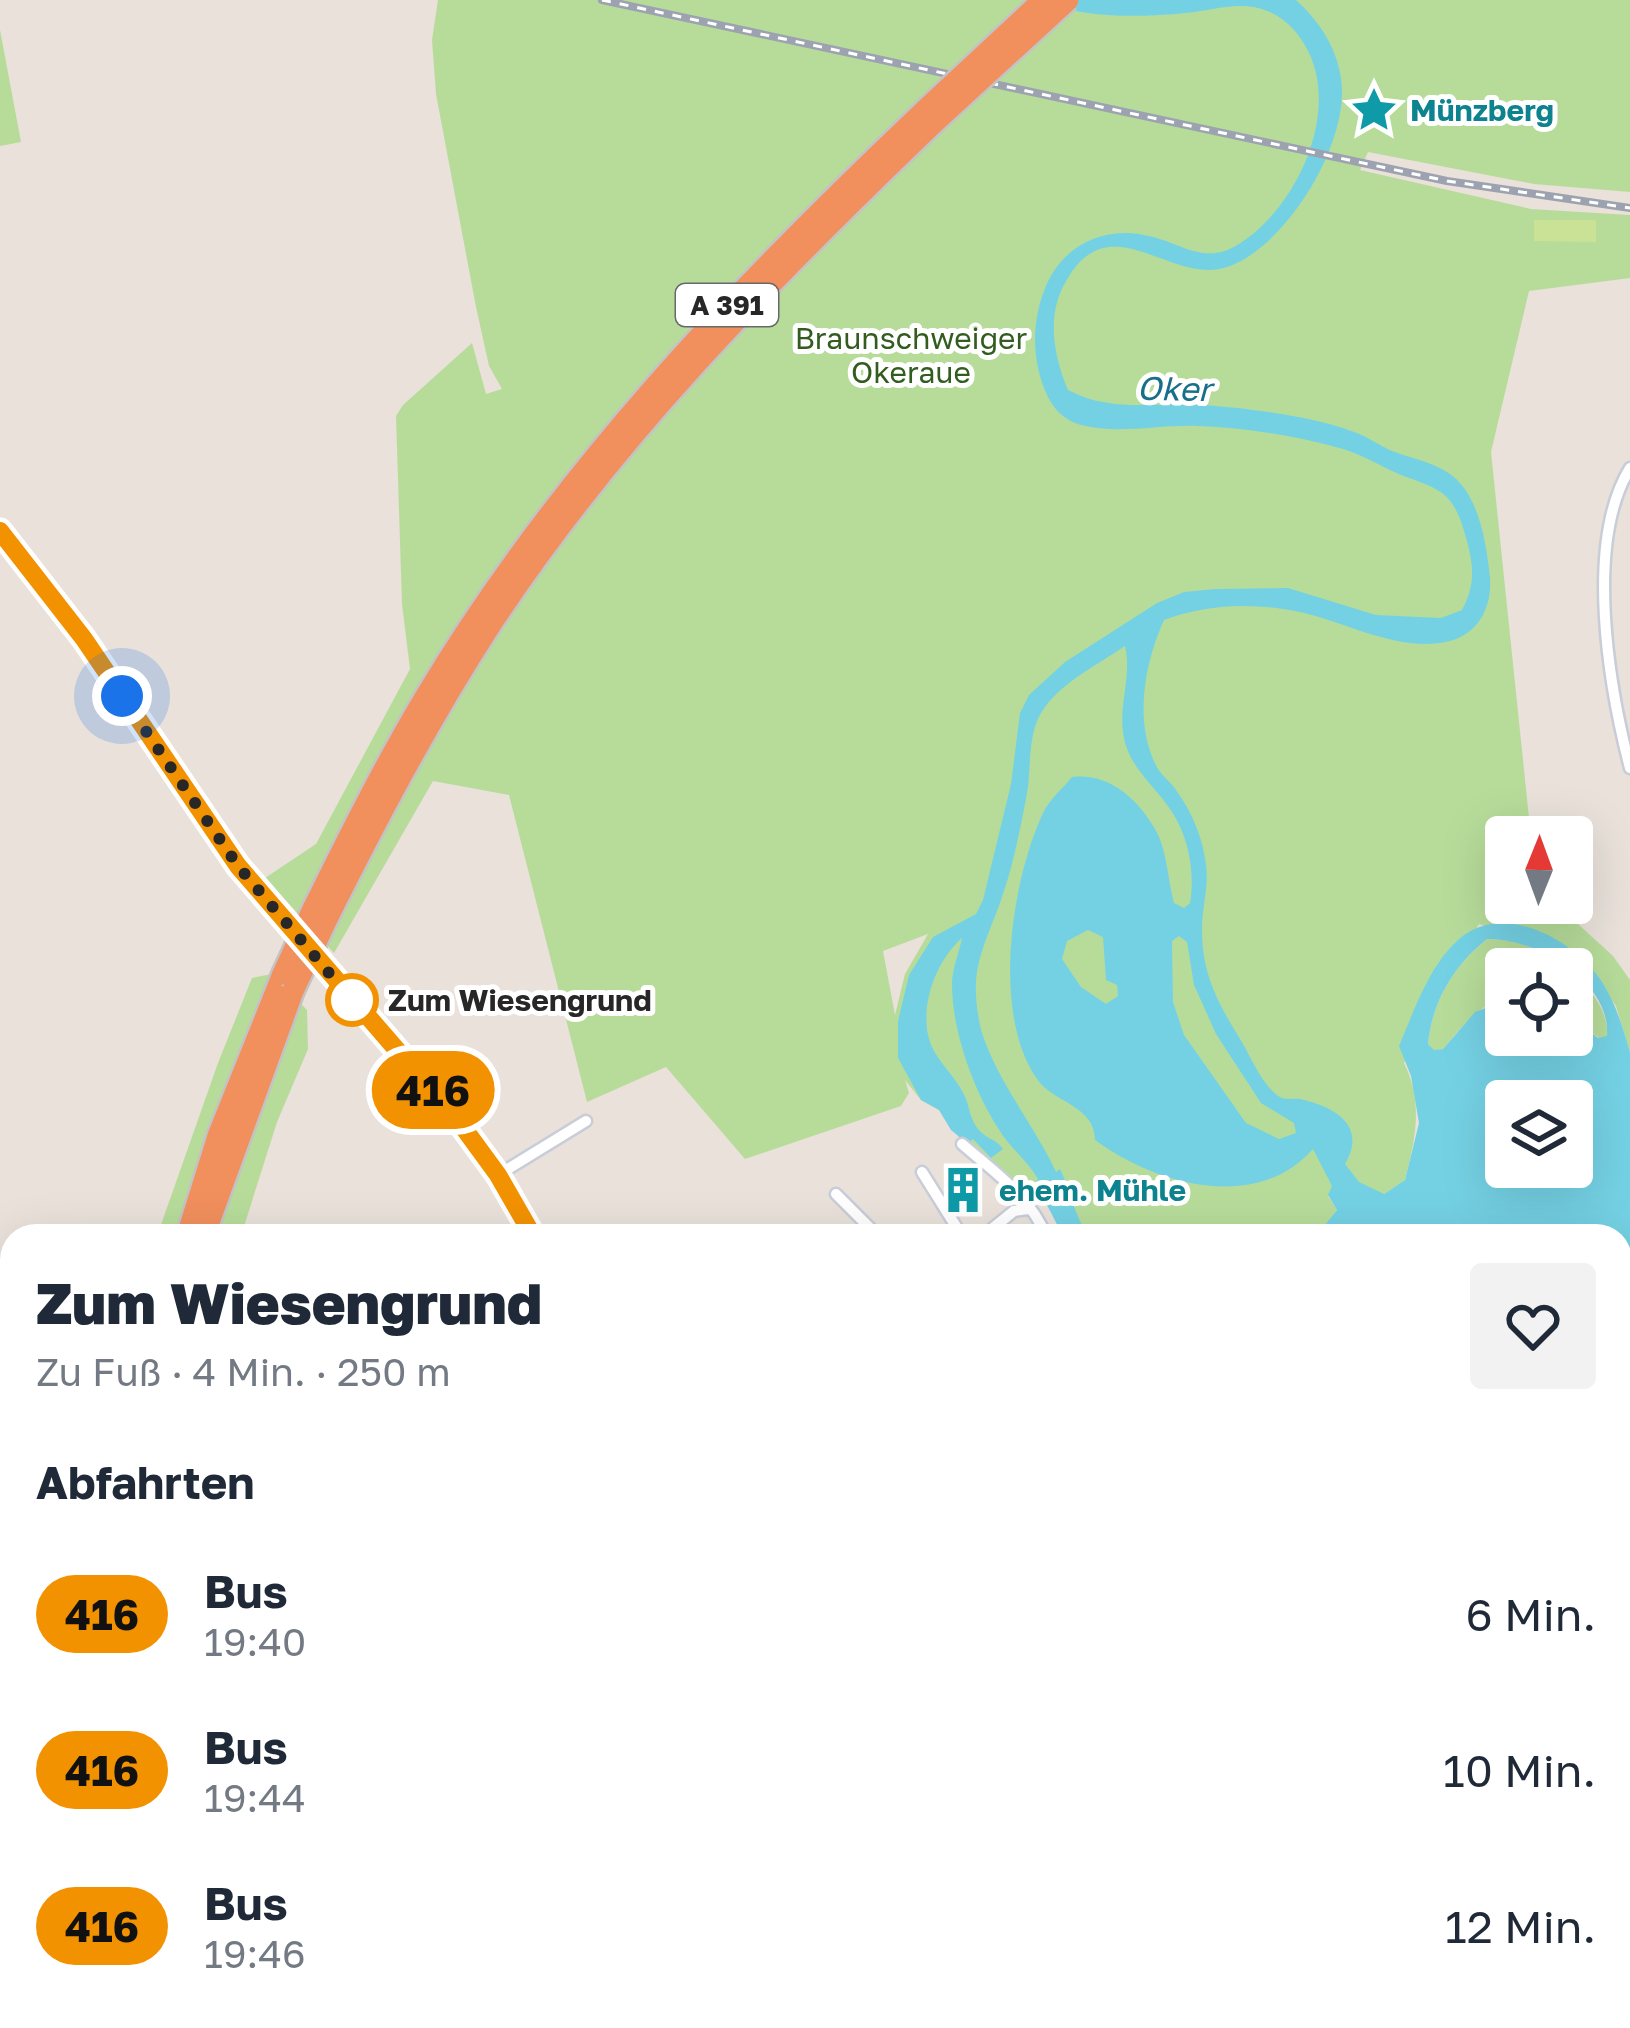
<!DOCTYPE html>
<html lang="de">
<head>
<meta charset="utf-8">
<style>
	:root { --surface:#fff; --page:#f2f2f3; --text:#1f2937; --muted:#747a83 }
	body { margin:0; font-family:"Golos Text",sans-serif; background:var(--page); color:var(--text); height:100vh; display:flex; flex-direction:column; font-size:45px; white-space:nowrap }
	* { box-sizing:border-box; margin:0 }
	p { font-size:39px; color:var(--muted) }
	.icon { flex:none; width:66px; height:66px; fill:none; stroke:currentColor; stroke-width:2; stroke-linecap:round; stroke-linejoin:round }
	.map { position:relative; flex:1; overflow:hidden }
	.drawer { position:absolute; left:0px; top:1224px; width:1632px; height:804px; display:flex; flex-direction:column; background:var(--surface); border-radius:36px 36px 0 0; box-shadow:0 12px 48px #0002 }
	.drawer>* { flex:none }
	.badge { padding:0 24px; border-radius:39px; font-size:42px; line-height:78px }
	.needle { width:78px; rotate:1deg }
	.controls { position:absolute; left:1485px; top:816px; display:grid; gap:24px }
	.controls a { display:grid; place-items:center; width:108px; height:108px; border-radius:12px; background:var(--surface); box-shadow:0 12px 48px #0002; font-size:60px }
	.you { position:absolute; width:60px; height:60px; margin:-30px; border:9px solid #fff; border-radius:50%; background:#1a73e8; box-shadow:0 0 0 18px #1a73e833 }
	.map>.badge { position:absolute; translate:-50% -50%; box-shadow:0 0 0 6px #fff }
	h2 { padding:0 36px; font-size:45px; line-height:108px }
	.round { display:grid; place-items:center; flex:none; width:126px; height:126px; border-radius:12px; background:var(--page) }
	.overview { display:flex; align-items:center; justify-content:space-between; height:204px; padding:0 36px }
	h1 { font-size:57px; font-weight:800; line-height:90px }
	ul { padding:0; list-style:none }
	li { display:flex; align-items:center; gap:36px; height:156px; padding:0 36px }
	li div { flex:1 }
	li b { display:block; font-size:45px }
	li em { font-style:normal }
	li .badge { min-width:132px; font-weight:700; text-align:center }
	.map>svg:first-child { display:block }
</style>
</head>
<body>
<div class="map">
<svg width="1630" height="2028" viewBox="0 0 1630 2028">
	<rect width="100%" height="100%" fill="#e9e1da"/>
	<path fill="#b7dc9a" fill-rule="evenodd" d="M438,0H1630V192L1534,184L1368,152L1360,170L1531,209L1630,215V278L1529,291L1491,452L1531,837H1506V903H1555L1613,956L1630,980V1052L1616,1006L1583,961L1479,924L1404,1063C1424,1103 1415,1140 1405,1180L1384,1194L1328,1196L1337,1210L1323,1227L1301,1236H1064C1051,1215 1045,1183 1015,1186L961,1140L939,1110L921,1100L905,1080L909,1093L901,1106L745,1159L666,1067L587,1102L509,795L433,781L334,953L265,878L316,844L410,669L402,604L396,416L403,405L472,343L486,394L502,389L489,366L476,307L436,94L432,40ZM928,934L905,974L895,1015L883,951Z
		M0,30L21,142L0,146Z
		M1487,939C1519,939 1543,950 1569,969H1506V1000C1479,1002 1459,1030 1443,1049L1434,1051L1428,1044C1432,1002 1454,965 1487,939Z
		M1572,971C1590,990 1609,1009 1607,1037L1599,1038L1572,1017Z
		M272,974L307,1010L308,1049L277,1122L241,1236H157L218,1063L252,978Z
		M1620,1529H1630V1703L1622,1704L1630,1789V2013L1621,2015Z
		M12,1762V2016H345L352,2028H0V1779Z
		M389,2016H546L554,2028H367Z
		M887,2016H1120V2021L1097,2028H855Z"/>
	<path fill="#c9e296" d="M1534,220H1596V242L1534,241Z"/>
	<path fill="#74d1e4" fill-rule="evenodd" d="M1034,0H1296C1319,21 1336,46 1341,78C1351,141 1288,244 1230,266C1172,289 1110,200 1065,283C1046,316 1054,357 1068,390C1111,413 1155,402 1202,405C1246,408 1313,416 1354,432C1369,437 1381,447 1395,452C1417,460 1445,465 1460,483C1481,507 1487,548 1490,578C1492,607 1479,633 1450,641C1402,653 1352,625 1308,614C1260,602 1209,603 1164,620C1144,664 1133,725 1158,769C1163,777 1171,782 1176,790C1192,812 1203,838 1206,865C1209,886 1202,908 1202,929C1202,974 1217,1001 1240,1039C1250,1055 1264,1090 1282,1098C1288,1100 1294,1098 1300,1099C1337,1107 1367,1127 1345,1164L1359,1182L1384,1194L1405,1180L1419,1123L1411,1076L1399,1046C1414,1011 1429,966 1458,940C1502,900 1574,939 1602,982C1616,1004 1623,1028 1630,1052V1529H1620V1236H1301L1323,1227L1337,1210L1328,1195L1332,1186L1313,1149C1257,1213 1156,1185 1095,1140C1095,1107 1057,1103 1040,1083C990,1019 1011,881 1043,813C1049,800 1063,788 1072,777C1109,773 1137,798 1155,829C1167,849 1168,881 1174,903L1184,908L1190,903C1195,873 1189,838 1172,812C1155,785 1127,767 1123,732C1119,704 1132,674 1125,646C1099,664 1064,681 1045,707C1028,729 1031,761 1028,787C1023,817 1013,866 1003,894C994,923 978,951 976,982C975,997 978,1021 983,1036C1000,1085 1036,1128 1056,1172L1060,1169C1071,1191 1074,1216 1089,1236H1064C1053,1220 1048,1200 1032,1187L1038,1179C1026,1159 1009,1147 998,1128C973,1089 952,1031 952,984C952,969 959,953 962,938C934,962 915,1016 934,1051C943,1067 959,1081 966,1099C970,1110 971,1123 981,1132C989,1140 996,1139 1003,1149L991,1158L973,1139L968,1144L951,1130L939,1110L921,1100L898,1058V1021L909,975L933,937L976,914L983,900L1011,784L1020,713L1029,695L1065,662L1157,603L1184,592L1215,589L1288,588L1376,615L1441,618L1462,610C1475,585 1474,568 1467,541C1462,524 1457,504 1442,493C1431,485 1414,480 1401,475C1382,467 1363,455 1343,449C1298,436 1246,428 1199,426C1160,424 1120,435 1081,425C1066,421 1055,411 1048,397C1032,364 1031,325 1044,291C1059,249 1099,226 1144,235C1180,241 1203,267 1239,244C1295,209 1338,118 1310,55C1300,33 1283,14 1258,8C1235,2 1209,11 1186,13C1133,18 1084,18 1034,0ZM1088,930L1103,937L1106,980L1117,985L1118,996L1106,1004L1081,987L1062,959L1067,941ZM1179,936L1187,942L1194,985L1216,1034L1261,1103L1294,1123L1296,1133L1279,1139L1246,1123L1184,1035L1173,1002L1172,941ZM1487,939C1535,938 1611,980 1607,1036L1598,1038L1572,1017V1035H1506V1000L1475,1012L1443,1049L1434,1050L1428,1044C1432,1002 1454,965 1487,939ZM1506,1101H1572V1167H1506Z"/>
	<g fill="none" stroke-linecap="round" stroke-linejoin="round">
		<path stroke="#74d1e4" stroke-width="3" d="M1216,2016L1219,2028
			M840,2028L871,2016"/>
		<defs>
			<path id="street" d="M1630,468C1584,543 1609,687 1630,768
				M962,1144C993,1171 1031,1197 1046,1236
				M922,1172L962,1236
				M498,1175L586,1121
				M836,1194L878,1236
				M983,1236L1014,1211L1028,1209
				M0,1455L12,1452
				M1203,2016L1207,2028
				M1384,2016L1387,2028
				M405,2028L415,2016
				M1594,2028L1630,2019"/>
			<path id="secondary" d="M0,531L110,675L238,866L460,1123L498,1175L533,1236
				M1293,2016L1300,2028"/>
			<path id="highway" d="M313,909C348,838 383,768 424,699C557,476 737,288 925,110
				M327,919C376,821 427,724 486,632C610,441 772,278 936,121
				M187,1236L218,1136L283,974
				M204,1236L293,991
				M0,1816L12,1805
				M89,2016V2028
				M107,2016V2028
				M319,2016L326,2028
				M130,2028L132,2016
				M289,2028V2016"/>
		</defs>
		<use href="#street" stroke="#c8cdd8" stroke-width="15"/>
		<use href="#secondary" stroke="#c8cdd8" stroke-width="20"/>
		<use href="#highway" stroke="#c3c3c3" stroke-width="26"/>
		<use href="#street" stroke="#fff" stroke-width="10"/>
		<use href="#secondary" stroke="#fff" stroke-width="15"/>
		<use href="#highway" stroke="#f18f5d" stroke-width="21"/>
		<defs>
			<path id="rail" d="M602,0L1447,181L1630,208"/>
		</defs>
		<use href="#rail" stroke="#9da2b0" stroke-width="8"/>
		<use href="#rail" stroke="#fff" stroke-width="3" stroke-dasharray="9" stroke-linecap="butt"/>
		<defs>
			<path id="highway-bridge" d="M925,110L1043,0
				M936,121L1068,0
				M283,974L313,909
				M293,991L327,919"/>
		</defs>
		<use href="#highway-bridge" stroke="#c3c3c3" stroke-width="26" stroke-linecap="butt"/>
		<use href="#highway-bridge" stroke="#f18f5d" stroke-width="21"/>
	</g>
	<g fill="none" stroke-linecap="round" stroke-linejoin="round">
		<defs>
			<path id="line" d="M0,531L84,639L238,866L460,1123L498,1175L533,1236"/>
		</defs>
		<use href="#line" stroke="#fff" stroke-width="27"/>
		<use href="#line" stroke="#f39200" stroke-width="18"/>
		<path stroke="#272727" stroke-width="12" stroke-dasharray="0 21.6" d="M122,696L238,866L352,1000"/>
	</g>
	<defs>
		<symbol id="sight-bare" viewBox="-9 -9 18 18"><path d="M0-6L1.8-2.2L6-1.7L2.9 1.2L3.7 5.4L0 3.3L-3.7 5.4L-2.9 1.2L-6-1.7L-1.8-2.2Z" fill="#0f9aa8" stroke="#fff" stroke-width="2.5" paint-order="stroke"/></symbol>
		<symbol id="building-bare" viewBox="-9 -9 18 18"><path d="M-4-6H4V6H1V3H-1V6H-4ZM-2.5-4.3h1.7v1.8h-1.7ZM.8-4.3h1.7v1.8H.8ZM-2.5-1h1.7V.8h-1.7ZM.8-1h1.7V.8H.8Z" fill="#0f9aa8" stroke="#fff" stroke-width="2.5" paint-order="stroke"/></symbol>
	</defs>
	<g fill-rule="evenodd">
		<use href="#sight-bare" x="1341" y="77" width="66" height="66"/>
		<use href="#building-bare" x="930" y="1157" width="66" height="66"/>
	</g>
	<circle fill="#fff" stroke="#f39200" stroke-width="6" cx="352" cy="1000" r="24"/>
	<g text-anchor="middle" dominant-baseline="central" stroke-width="10" stroke-linejoin="round" paint-order="stroke">
		<rect fill="#fff" stroke="#686868" stroke-width="3" x="676" y="284" width="102" height="42" rx="9"/>
		<g font-size="27" font-weight="bold" fill="#272727">
			<text x="727" y="305">A 391</text>
		</g>
		<g font-size="30" font-weight="bold" fill="#0d838f" stroke="#fff" text-anchor="start">
			<text x="1410" y="110">Münzberg</text>
			<text x="999" y="1190">ehem. Mühle</text>
		</g>
		<g font-size="30" fill="#325d1f" stroke="#fff">
			<text x="911" y="338">Braunschweiger<tspan x="911" dy="34">Okeraue</tspan></text>
		</g>
		<g font-size="30" font-weight="bold" fill="#272727" stroke="#fff" text-anchor="start">
			<text x="388" y="1000">Zum Wiesengrund</text>
		</g>
		<g font-size="33" font-style="italic" fill="#176f8b" stroke="#fff">
			<text transform="translate(1174 388) rotate(1)">Oker</text>
		</g>
	</g>
</svg>
<div class="controls">
<a><svg class="needle" viewBox="-14 -14 28 28"><path d="M0-13l5 13h-10z" fill="#e53935"/><path d="M0 13l5-13h-10z" fill="#747a83"/></svg></a>
<a><svg class="icon" aria-label="locate" viewBox="0 0 24 24"><circle cx="12" cy="12" r="6"/><path d="M12 2v4M12 18v4M2 12h4M18 12h4"/></svg></a>
<a><svg class="icon" aria-label="layers" viewBox="0 0 24 24"><path d="M12 4l9 5-9 5-9-5zM3 14l9 5 9-5"/></svg></a>
</div>
<div class="you" style="left:122px;top:696px"></div>
<b class="badge" style="left:433px;top:1090px;background:#f39200;color:#111">416</b>
<section class="drawer">
<div class="overview"><div><h1>Zum Wiesengrund</h1><p>Zu Fuß · 4 Min. · 250 m</p></div><a class="round"><svg class="icon" aria-label="heart" viewBox="0 0 24 24"><path d="M12 20l-8-8c-3-5 5-10 8-4 3-6 11-1 8 4z"/></svg></a></div>
<h2>Abfahrten</h2>
<ul>
<li><span class="badge" style="background:#f39200;color:#111">416</span><div><b>Bus</b><p>19:40</p></div><em>6 Min.</em></li>
<li><span class="badge" style="background:#f39200;color:#111">416</span><div><b>Bus</b><p>19:44</p></div><em>10 Min.</em></li>
<li><span class="badge" style="background:#f39200;color:#111">416</span><div><b>Bus</b><p>19:46</p></div><em>12 Min.</em></li>
</ul>
</section>
</div>
</body>
</html>
